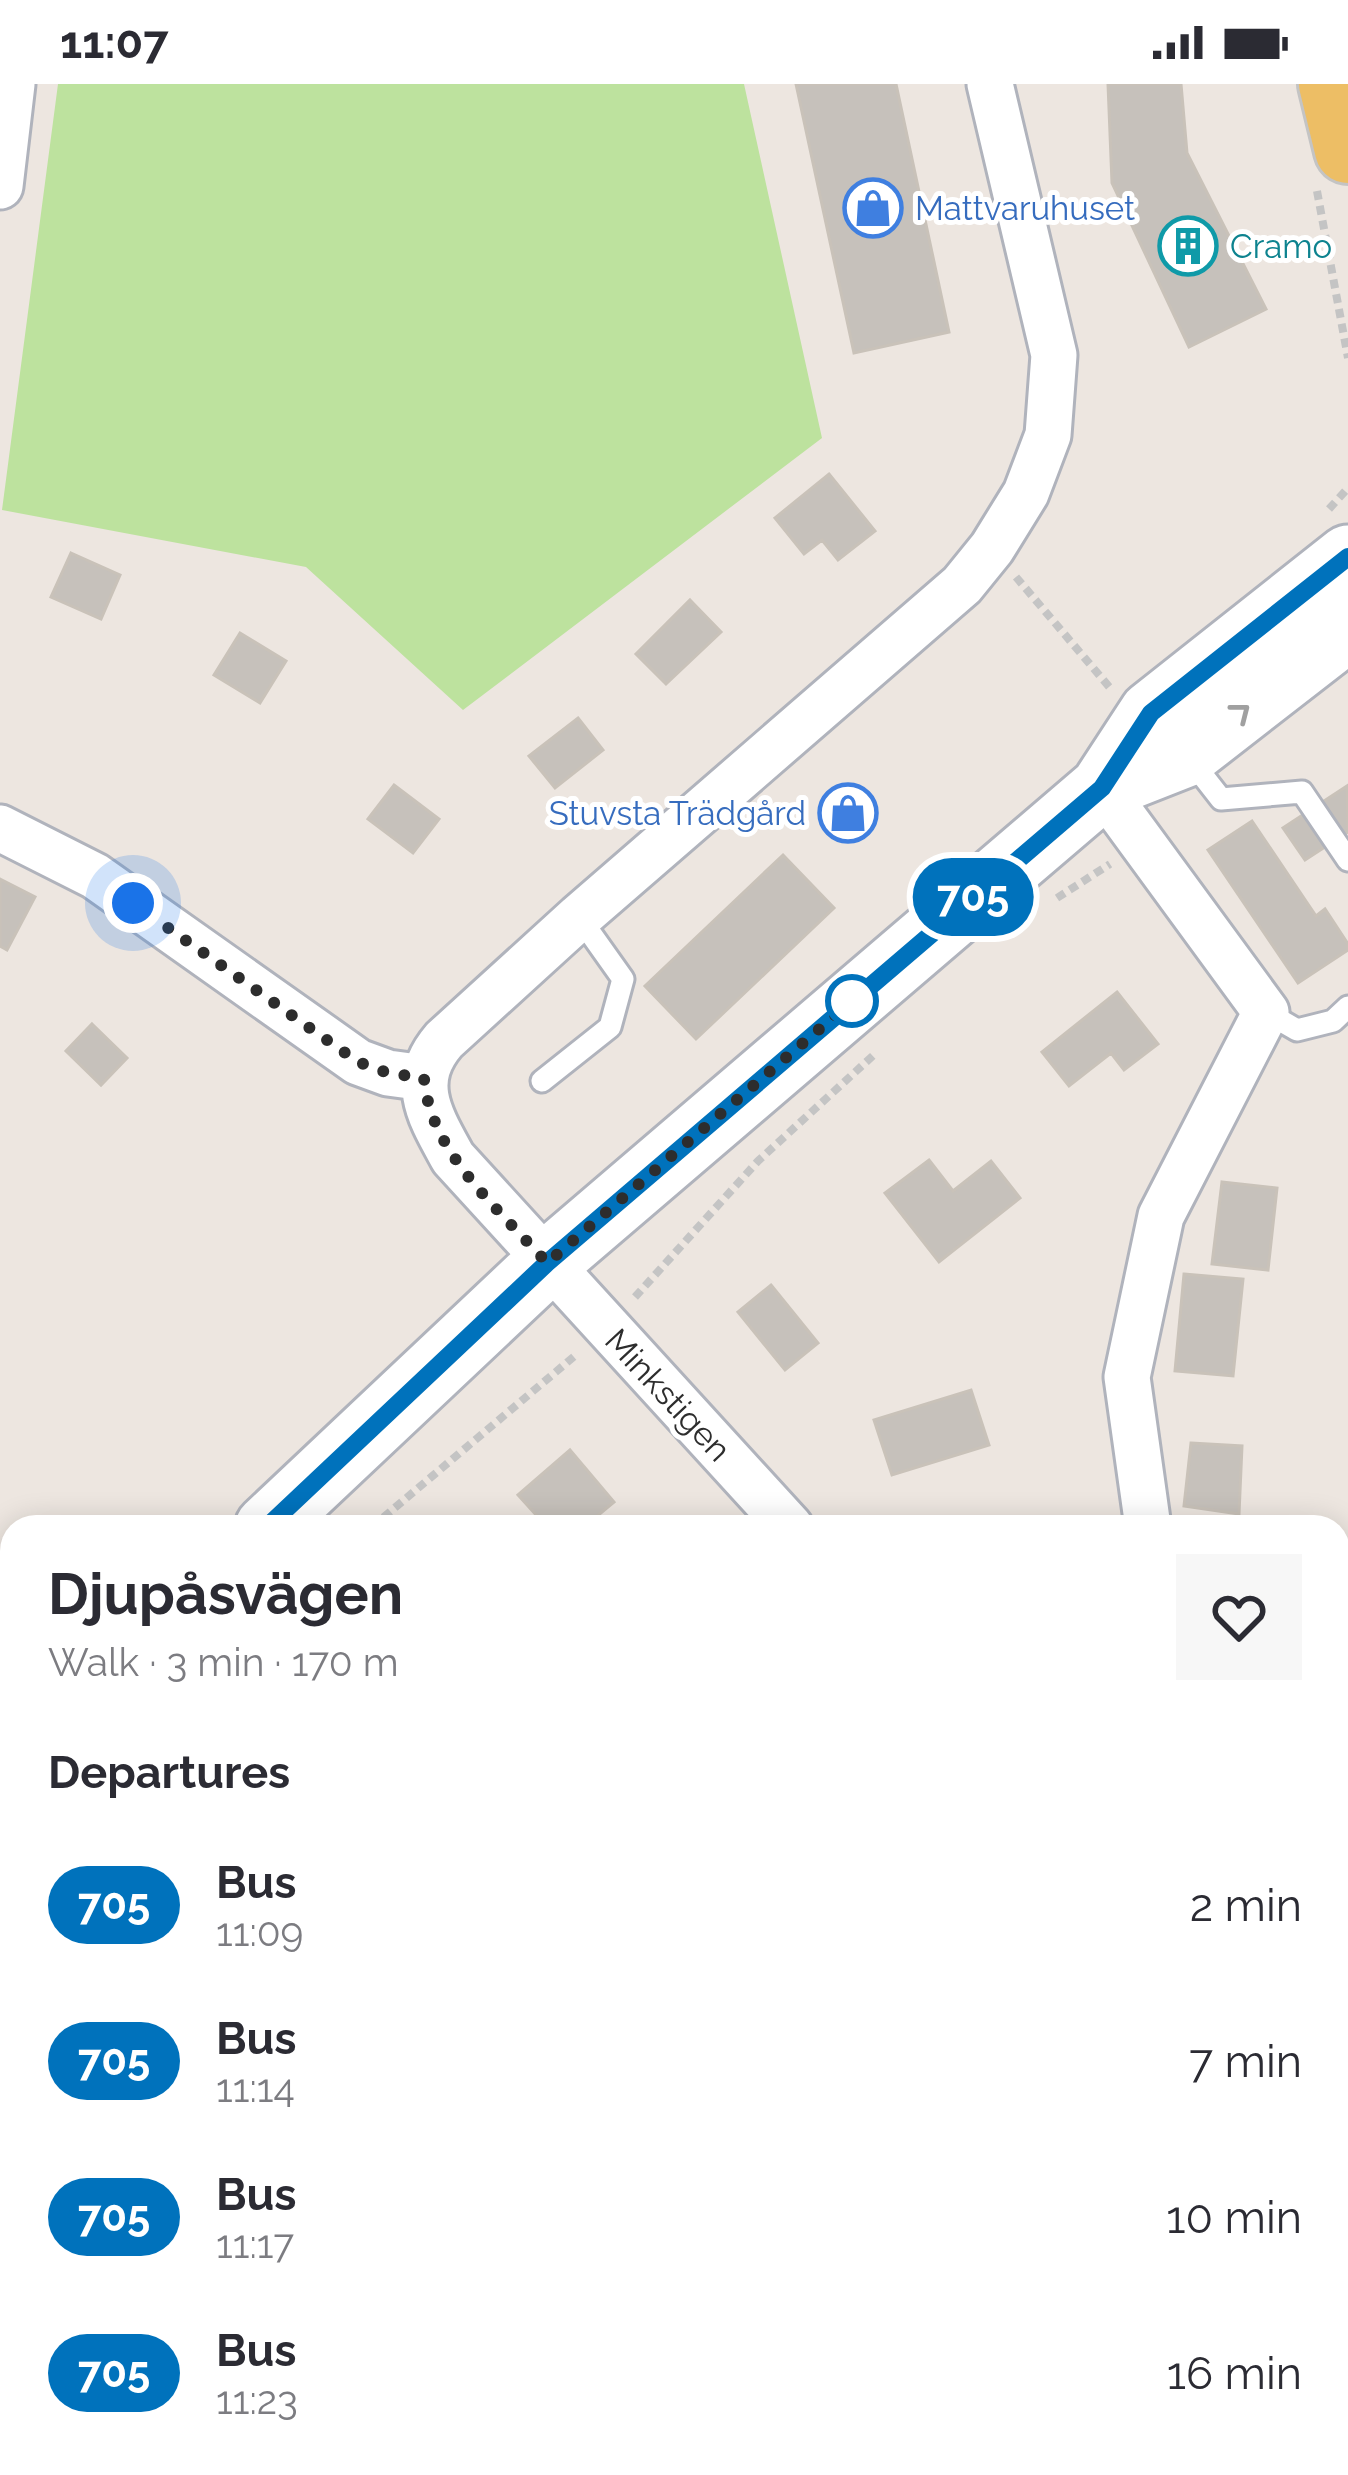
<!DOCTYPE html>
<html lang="en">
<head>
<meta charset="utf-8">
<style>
	:root { --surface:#fff; --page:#f7f7f7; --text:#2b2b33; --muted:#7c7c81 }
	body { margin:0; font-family:Raleway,sans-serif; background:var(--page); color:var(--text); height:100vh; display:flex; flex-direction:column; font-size:45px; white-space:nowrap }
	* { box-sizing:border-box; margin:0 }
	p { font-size:39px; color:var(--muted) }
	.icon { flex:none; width:66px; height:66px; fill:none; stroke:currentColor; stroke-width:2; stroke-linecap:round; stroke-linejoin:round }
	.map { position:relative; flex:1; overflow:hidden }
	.side { position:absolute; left:0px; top:1431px; width:1350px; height:960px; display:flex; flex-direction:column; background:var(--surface); border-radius:36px 36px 0 0; box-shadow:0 6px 30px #0003 }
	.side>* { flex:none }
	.badge { padding:0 24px; border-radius:39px; font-size:42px; line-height:78px }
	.you { position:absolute; width:60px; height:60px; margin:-30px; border:9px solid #fff; border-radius:50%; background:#1a73e8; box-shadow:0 0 0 18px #1a73e833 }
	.map>.badge { position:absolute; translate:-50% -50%; box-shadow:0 0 0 6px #fff }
	h2 { padding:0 48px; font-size:45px; line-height:108px }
	.round { display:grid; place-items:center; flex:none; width:126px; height:126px; border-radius:0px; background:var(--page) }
	.head { display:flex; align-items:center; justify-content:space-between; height:204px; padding:0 48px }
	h1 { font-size:57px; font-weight:700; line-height:90px }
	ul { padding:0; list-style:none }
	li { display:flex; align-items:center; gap:36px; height:156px; padding:0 48px }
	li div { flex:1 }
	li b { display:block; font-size:45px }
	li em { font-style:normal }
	li .badge { min-width:132px; font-weight:700; text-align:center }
	.status { display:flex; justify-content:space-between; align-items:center; height:84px; padding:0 60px; background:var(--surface); direction:ltr }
	.status svg { height:33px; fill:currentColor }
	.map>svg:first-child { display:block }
</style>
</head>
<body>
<div class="status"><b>11:07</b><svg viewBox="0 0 49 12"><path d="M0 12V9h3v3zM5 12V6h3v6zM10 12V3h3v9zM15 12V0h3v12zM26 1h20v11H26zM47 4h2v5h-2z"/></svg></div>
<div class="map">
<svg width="1348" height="2391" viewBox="0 0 1348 2391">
	<rect width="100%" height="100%" fill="#ede6e0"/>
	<path fill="#bde29e" d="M58,0H744L822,354L463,626L306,483L2,426Z"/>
	<path fill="#c6c1bb" stroke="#c9c2b9" stroke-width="3" d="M796,0H896L949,248L854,269Z
		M1108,0H1181L1187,69L1266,225L1189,263L1112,99Z
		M829,390L875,447L838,476L822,456L804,470L775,434Z
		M71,469L120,491L101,535L51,513Z
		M690,516L721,548L666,600L636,570Z
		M240,549L286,577L260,619L214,591Z
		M578,634L603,666L555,704L529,672Z
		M394,701L439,735L413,769L368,735Z
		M1347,702L1348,748L1305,776L1283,744Z
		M1252,737L1316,832L1325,825L1348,860V866L1298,899L1208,766Z
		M783,771L834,824L696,955L645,902Z
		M0,795L35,813L7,866L0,862Z
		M1117,908L1158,960L1124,986L1111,969L1069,1002L1042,968Z
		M92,940L127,974L101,1001L66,967Z
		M929,1076L953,1107L991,1077L1020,1114L939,1178L885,1109Z
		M1222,1098L1277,1104L1268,1186L1212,1180Z
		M1184,1190L1243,1195L1233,1292L1175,1287Z
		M771,1201L818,1259L785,1286L738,1228Z
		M971,1306L989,1361L892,1391L874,1336Z
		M1191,1359L1242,1362L1239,1430L1184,1422Z
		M570,1366L614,1418L584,1443H547L518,1411Z
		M1338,1490L1348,1491L1339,1574L1338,1573Z
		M1338,1657L1348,1658V1726L1338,1725Z
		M0,1977L12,1992V2003L0,2012Z
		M1338,2005L1348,2006V2096L1338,2095Z
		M12,2090V2161L0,2170V2099Z
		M1338,2338L1348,2339V2391H1309L1310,2379H1338Z
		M233,2379H292L297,2390L222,2391L219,2386Z
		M483,2379H517L529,2391H471Z
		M691,2379L703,2391H680Z
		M763,2379H822L831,2390L771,2391Z"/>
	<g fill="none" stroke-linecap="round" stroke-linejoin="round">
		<defs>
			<path id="lane" d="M1189,674L1221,715L1302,708L1348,776
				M1266,928L1297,946L1333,937L1348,923
				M542,997L610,943L623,895L579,833"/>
			<path id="street" d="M0,102L12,0
				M1102,704L1266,928L1161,1132L1127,1293L1148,1443
				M0,744L95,792L358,978L388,989L425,994
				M790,1443L453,1074C430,1032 408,998 444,956L579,833L962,501L992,464L1026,409L1048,351L1054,271L990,0
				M0,1813L12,1803
				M0,1897L12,1913
				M0,2346L12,2339
				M138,2379L143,2391
				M948,2379L955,2391
				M1135,2391L1144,2379"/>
			<path id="secondary" d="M1102,704L1186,671L1348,545
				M267,1443L547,1179L1102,704L1151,629L1348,473
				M0,1670L12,1661"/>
			<path id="primary" d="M1332,0L1348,66"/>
		</defs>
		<use href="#lane" stroke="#b0b3bc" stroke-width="27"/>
		<use href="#street" stroke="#b0b3bc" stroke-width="51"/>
		<use href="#secondary" stroke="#b0b3bc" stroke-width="69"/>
		<use href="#primary" stroke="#c4c4c4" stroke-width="72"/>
		<path stroke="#c4c4c4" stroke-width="8" stroke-dasharray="9 6" stroke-linecap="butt" d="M1317,107L1348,274
			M1329,425L1348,404
			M1016,493L1111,605
			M1057,814L1110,780
			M635,1213L758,1077L877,968
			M372,1443L577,1270
			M0,1735L12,1726
			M1338,2217H1348"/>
		<use href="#lane" stroke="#fff" stroke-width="21"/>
		<use href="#street" stroke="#fff" stroke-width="45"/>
		<use href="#secondary" stroke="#fff" stroke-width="63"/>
		<use href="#primary" stroke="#edbe65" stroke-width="66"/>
	</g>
	<defs><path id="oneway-chevron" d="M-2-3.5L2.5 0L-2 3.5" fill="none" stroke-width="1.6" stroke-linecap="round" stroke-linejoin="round" transform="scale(3)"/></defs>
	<use stroke="#a0a0a0" href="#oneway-chevron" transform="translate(1241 628) rotate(-38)"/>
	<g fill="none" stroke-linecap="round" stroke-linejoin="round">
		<defs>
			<path id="line" d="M267,1443L547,1179L1102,704L1151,629L1348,473"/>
		</defs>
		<use href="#line" stroke="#fff" stroke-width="27"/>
		<use href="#line" stroke="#0072bc" stroke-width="18"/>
		<path stroke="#2d2d2d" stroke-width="12" stroke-dasharray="0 21.6" d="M133,819L358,978L388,989L424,994C430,1069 499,1125 547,1179L860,910L852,917"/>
	</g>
	<defs>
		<symbol id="shop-ring" viewBox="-11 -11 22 22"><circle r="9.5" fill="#fff" stroke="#3f7fe0" stroke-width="1.5"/><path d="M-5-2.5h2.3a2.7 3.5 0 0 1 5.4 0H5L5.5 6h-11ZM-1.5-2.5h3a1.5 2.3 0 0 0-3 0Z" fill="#3f7fe0"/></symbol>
		<symbol id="building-ring" viewBox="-11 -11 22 22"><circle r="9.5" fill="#fff" stroke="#0f9aa8" stroke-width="1.5"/><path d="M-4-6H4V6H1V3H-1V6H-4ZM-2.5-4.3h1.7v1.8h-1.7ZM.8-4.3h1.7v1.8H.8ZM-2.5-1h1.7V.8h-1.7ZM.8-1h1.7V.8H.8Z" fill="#0f9aa8"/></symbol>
	</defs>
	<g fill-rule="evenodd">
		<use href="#shop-ring" x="840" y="91" width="66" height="66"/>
		<use href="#building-ring" x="1155" y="129" width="66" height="66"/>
		<use href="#shop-ring" x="815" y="696" width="66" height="66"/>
	</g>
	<circle fill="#fff" stroke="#0072bc" stroke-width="6" cx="852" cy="917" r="24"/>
	<g text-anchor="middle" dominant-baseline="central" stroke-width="10" stroke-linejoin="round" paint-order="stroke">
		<g font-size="33" fill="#366cbe" stroke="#fff" text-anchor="start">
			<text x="915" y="124">Mattvaruhuset</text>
			<text x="806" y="729" text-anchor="end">Stuvsta Trädgård</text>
		</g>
		<g font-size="33" fill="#0d838f" stroke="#fff" text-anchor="start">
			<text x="1230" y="162">Cramo</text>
		</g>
		<g font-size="33" fill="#2d2d2d" stroke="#fff">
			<text transform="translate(668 1311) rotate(47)">Minkstigen</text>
		</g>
	</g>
</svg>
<div class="you" style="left:133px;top:819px"></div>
<b class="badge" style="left:973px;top:813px;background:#0072bc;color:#fff">705</b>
<section class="side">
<div class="head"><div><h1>Djupåsvägen</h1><p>Walk · 3 min · 170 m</p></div><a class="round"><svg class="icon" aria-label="heart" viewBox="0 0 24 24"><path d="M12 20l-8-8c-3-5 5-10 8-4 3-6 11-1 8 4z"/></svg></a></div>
<h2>Departures</h2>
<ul>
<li><span class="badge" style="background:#0072bc;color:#fff">705</span><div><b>Bus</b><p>11:09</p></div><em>2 min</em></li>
<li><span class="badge" style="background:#0072bc;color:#fff">705</span><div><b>Bus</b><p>11:14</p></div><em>7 min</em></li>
<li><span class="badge" style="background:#0072bc;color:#fff">705</span><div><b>Bus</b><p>11:17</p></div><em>10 min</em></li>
<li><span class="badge" style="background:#0072bc;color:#fff">705</span><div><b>Bus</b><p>11:23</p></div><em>16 min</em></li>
</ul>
</section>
</div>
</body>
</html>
